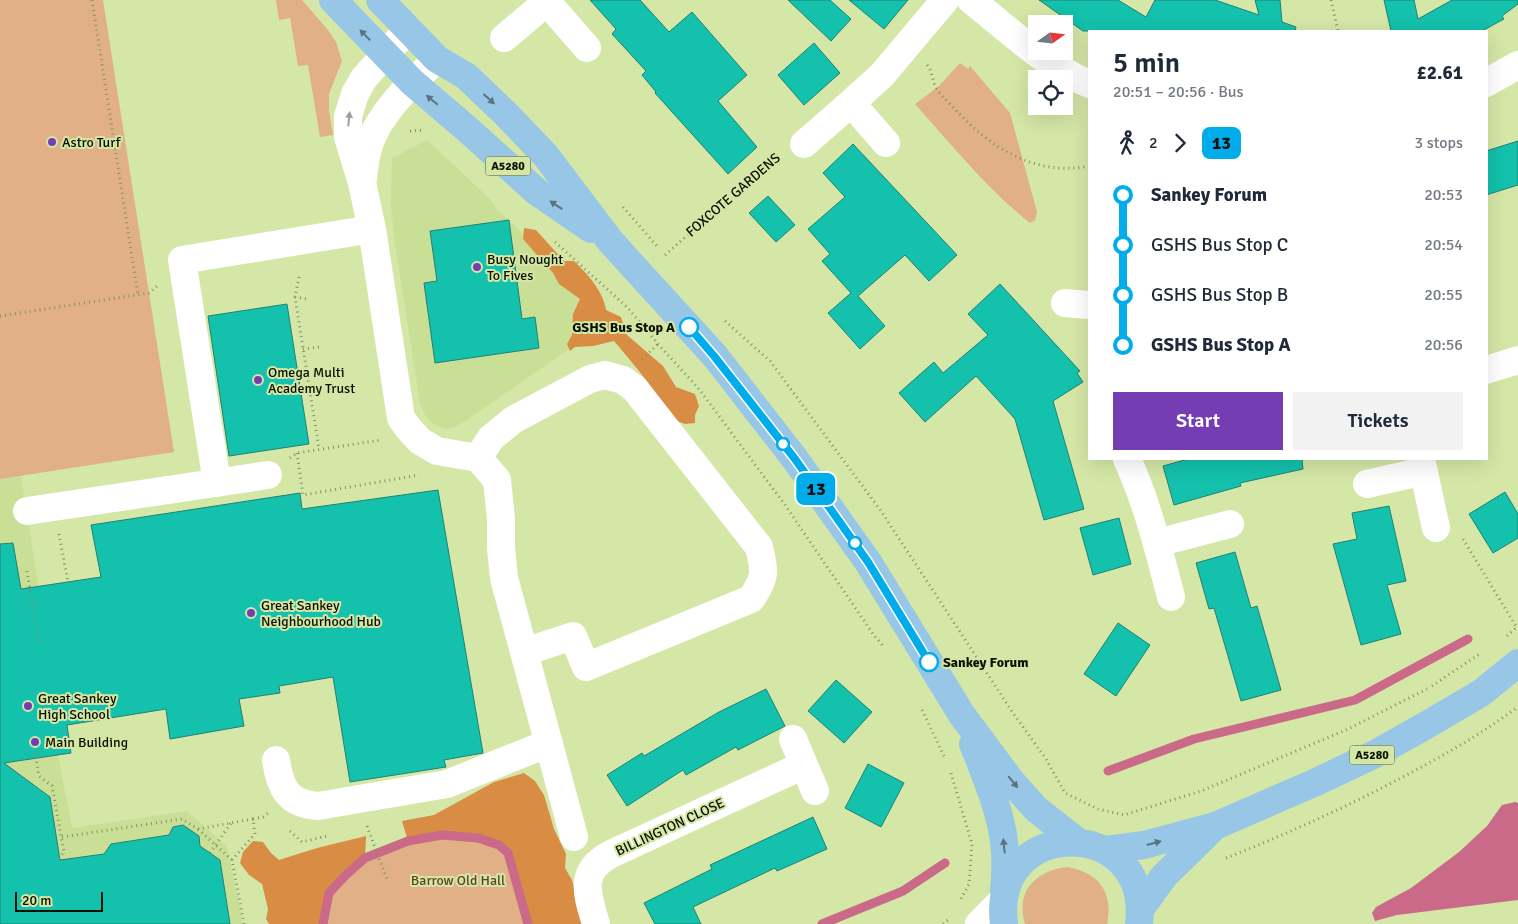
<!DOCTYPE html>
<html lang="en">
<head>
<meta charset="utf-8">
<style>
	:root { --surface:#fff; --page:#f2f2f3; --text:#1f2937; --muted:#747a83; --accent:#743db4 }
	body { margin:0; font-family:Signika,sans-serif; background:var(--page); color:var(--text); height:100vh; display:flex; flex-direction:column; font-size:19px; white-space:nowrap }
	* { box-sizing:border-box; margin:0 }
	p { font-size:16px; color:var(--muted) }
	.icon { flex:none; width:28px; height:28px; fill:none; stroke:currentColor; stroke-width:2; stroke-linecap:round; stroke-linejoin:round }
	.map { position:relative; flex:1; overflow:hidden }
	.panel { position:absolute; left:1088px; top:30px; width:400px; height:430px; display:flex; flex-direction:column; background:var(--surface); border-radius:0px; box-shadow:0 5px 20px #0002 }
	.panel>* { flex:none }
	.badge { padding:0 10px; border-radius:8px; font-size:18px; line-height:32px }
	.needle { width:32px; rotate:75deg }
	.buttons { position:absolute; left:1028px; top:15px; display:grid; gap:10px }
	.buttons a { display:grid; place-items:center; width:45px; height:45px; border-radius:0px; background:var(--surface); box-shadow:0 5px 20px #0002; font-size:25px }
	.scale { position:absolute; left:15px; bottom:12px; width:88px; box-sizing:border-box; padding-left:5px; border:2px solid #0b1000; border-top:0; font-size:14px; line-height:18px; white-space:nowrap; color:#0b1000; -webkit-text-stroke:4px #d4e7a6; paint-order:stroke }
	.map>.badge { position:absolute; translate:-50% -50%; box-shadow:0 0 0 2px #fff }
	.legs { display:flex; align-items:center; gap:8px; height:55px; padding:0 25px; font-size:16px }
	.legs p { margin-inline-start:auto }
	.headline { display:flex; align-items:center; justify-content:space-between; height:85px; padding:0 25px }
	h1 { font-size:28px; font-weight:600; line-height:38px }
	.cta { display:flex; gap:10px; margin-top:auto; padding:10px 25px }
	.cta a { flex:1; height:58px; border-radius:0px; background:var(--accent); color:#fff; font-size:20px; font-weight:600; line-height:58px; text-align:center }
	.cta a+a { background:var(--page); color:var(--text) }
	ul { padding:0 25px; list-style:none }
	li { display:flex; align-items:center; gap:18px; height:50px; font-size:19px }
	li i { display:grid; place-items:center; width:8px; height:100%; margin:0 6px; background:currentColor }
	li i::after { content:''; width:12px; height:12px; margin:-6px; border:4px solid; border-radius:50%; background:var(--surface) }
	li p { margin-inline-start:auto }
	li:first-child i { background:linear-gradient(#0000 50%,currentColor 0) }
	li:last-child i { background:linear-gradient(currentColor 50%,#0000 0) }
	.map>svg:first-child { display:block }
</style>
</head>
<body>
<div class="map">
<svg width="1518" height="924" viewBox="0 0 1518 924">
	<rect width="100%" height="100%" fill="#d4e7a6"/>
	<path fill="#cadf96" d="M427,140L491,200L497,210L509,220L585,297L575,345L464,422L454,427L445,429L435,425L426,417L420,404L394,237L391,205L392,158Z
		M21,475L60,724L68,733L71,753L58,755L72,828L187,811L227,846L243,924H0V479Z"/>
	<path fill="#e1b086" d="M0,0H103L174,452L0,479Z
		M276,0H302L328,30L336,42L342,61L329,94V111L333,135L320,137L308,65L298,66L290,18L279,20Z
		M960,63L968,69L970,66L1010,113L1037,212L1035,220L1030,223C987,189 952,145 915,104L939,86Z
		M442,835L478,838L499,845L508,853L528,924H323L329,893L346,875L365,858L408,841Z
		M1067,867C1098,872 1114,892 1107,924H1025C1015,891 1036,871 1067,867Z"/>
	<path fill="#d98c43" d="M524,228L536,230L564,261H574C587,274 603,290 606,310L621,317L627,335L663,366L676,387L695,394L699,406L695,415V423L685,424L672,419C656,390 635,366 614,341L593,346L575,347L570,351L567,344L572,335L573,314L580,299L559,284L553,273L523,239Z
		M524,773L535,781L544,795L554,829L566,854L565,868L572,880L583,924H528L508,854L499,845L478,838L442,835L408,841L402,821L434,815L494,782Z
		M366,836L365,858L346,875L329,893L323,924H269L266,919L268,909L262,884L249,875L240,863L243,852L253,841L263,842L271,853L279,860L317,848Z"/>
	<path fill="#cb6988" d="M1515,802L1518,803V900L1397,915L1375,921L1372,913L1376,907L1411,888L1459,852L1487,826L1502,805Z"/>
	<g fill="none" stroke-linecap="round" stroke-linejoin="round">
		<path stroke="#cb6988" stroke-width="9" d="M1108,771L1194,739L1355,700L1468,639
			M323,924L329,893L346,875L365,858L408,841L442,835L478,838L499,845L508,853L528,924
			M822,924L903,891L945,863"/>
	</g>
	<path fill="#13c1ac" stroke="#218174" d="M590,0H640L669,32L692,12L747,75L718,101L757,147L728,174L655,93L656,92L642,75L646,71L612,34L616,29Z
		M788,0H830L851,19L831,41Z
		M849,0H908L884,29Z
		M1039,0H1118L1146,17L1155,0H1215L1259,15L1255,0H1280L1282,22L1296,27L1295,31H1083Z
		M1384,0H1414L1418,19L1452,0H1518V4L1502,16L1504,19L1482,31H1391Z
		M814,43L840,73L804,105L778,75Z
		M1518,141V185L1486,195V151Z
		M853,144L957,255L929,281L905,255L858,296L885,326L860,349L828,313L851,293L822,261L830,254L808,229L845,197L823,173Z
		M768,196L795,225L776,242L749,213Z
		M509,220L522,319L535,317L539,348L435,363L424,283L437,281L430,231Z
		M1000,284L1080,371L1077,373L1083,382L1053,401L1084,509L1044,520L1015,419L976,376L925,422L899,393L934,362L943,373L988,335L968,314Z
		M287,304L309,444L229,456L208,316Z
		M1188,459H1302L1303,469L1240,483L1241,486L1174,505L1163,466Z
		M438,490L483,753L444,760L446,767L350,782L333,677L279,686L280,693L239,699L244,726L170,739L166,709L67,725L71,753L4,763L50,797L60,860L104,854L111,844L169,835L173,827L183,825L199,836L200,846L220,860L230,924H0V544L13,543L21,589L101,577L91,525L300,493L302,509Z
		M1505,492L1518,514V538L1493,553L1469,514Z
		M1389,506L1406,581L1387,585L1401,634L1361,645L1333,544L1357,539L1352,513Z
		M1119,518L1131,564L1093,575L1080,528Z
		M1235,552L1251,608L1257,606L1281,690L1241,701L1214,608L1209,609L1196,563Z
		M1118,623L1150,645L1116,696L1084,674Z
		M836,680L872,712L844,743L808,711Z
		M766,689L785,726L738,750L736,747L686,775L683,770L627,806L607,775L642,753L644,756L719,712Z
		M868,764L904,783L881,827L845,808Z
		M813,817L827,849L777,871L775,868L693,907L701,924H655L644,903L712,869L710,865Z"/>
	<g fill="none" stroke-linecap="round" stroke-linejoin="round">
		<path stroke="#849264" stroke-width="3" stroke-dasharray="1 4" stroke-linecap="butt" d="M92,0L138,295
			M1331,0L1338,31
			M927,65C933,72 932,82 937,89C942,97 949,103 955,109C989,147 1036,177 1089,166
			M410,131L423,130
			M623,207L657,246
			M555,242L627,307L658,344L699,389L785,505L873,634L884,647
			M665,255L779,155
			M299,277L295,297L319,449
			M295,297L308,299
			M0,316L149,293L157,286
			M725,321L770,361L881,511L1013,713L1046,759L1065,793L1098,809L1124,815L1201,791L1346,730L1427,689
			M303,349L319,347
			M642,359L658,344
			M297,453L303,495L419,475
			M290,458L297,453L381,440
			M59,534L68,582
			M1463,539L1517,628
			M27,571L39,642
			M1507,636L1518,626
			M1432,686L1481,653
			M922,710L945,758
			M35,752L39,776L52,786L64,852L58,859
			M951,773L972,844L969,884L961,899
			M367,826L388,882
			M198,829L232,860
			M290,831L302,842L327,836
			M62,837L182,819L198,829L253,819
			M210,853L231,823
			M1226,858C1305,827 1383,790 1457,747C1478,735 1498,721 1518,707
			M244,924L232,860L255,834L253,819L263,817L268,813
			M943,924L950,918"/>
		<path stroke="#fff" stroke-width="28" d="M971,0C1009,30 1045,65 1089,84
			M547,2L587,48
			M408,29L364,78L355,94L348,116V137L362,183L372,229L401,418L408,428L420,441L437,451L478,458L497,480L501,519V548L504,578L574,837
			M504,38L549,0
			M1486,83L1518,65
			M886,143L851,103L882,75L945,0
			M804,144L851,103
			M363,179C364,170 365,161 367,152C375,117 411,83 437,59
			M1065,303L1089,305
			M1486,370L1518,360
			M478,458L491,438L513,420L590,379L605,375L623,380L635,389L759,547C765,571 766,578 751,599L586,667L573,636L524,652
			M1127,459C1147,502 1159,551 1171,597
			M1421,459L1436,528
			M217,483L182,260L372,229
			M1367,484L1424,471
			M27,511L268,475
			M1157,543L1230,524
			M793,739L815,791
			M276,760C280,787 287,804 318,806L447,784L549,743
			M596,924C587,894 578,871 611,854L804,765
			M979,924L1003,900"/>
		<path stroke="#98c6e6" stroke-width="28" d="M333,0L412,82L467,129L537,192L591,229
			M380,0L437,59L466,76L505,113L546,156L611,242L715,356L795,459L868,562L962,715L1011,781L1036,809L1078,842
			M973,744C984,772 996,800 1002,829C1006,849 1006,871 1004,891
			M1106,850L1144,845L1215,826L1314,783L1375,754L1430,723L1481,693L1518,663
			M1141,908L1164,876L1214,827
			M1004,924C990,816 1152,815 1139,924"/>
	</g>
	<defs><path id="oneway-solid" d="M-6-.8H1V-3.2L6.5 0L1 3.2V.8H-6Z" transform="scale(1.25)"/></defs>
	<g fill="#59747e">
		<use href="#oneway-solid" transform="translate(365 35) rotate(-134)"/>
		<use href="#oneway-solid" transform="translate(489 99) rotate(42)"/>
		<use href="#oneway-solid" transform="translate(432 100) rotate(-140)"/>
		<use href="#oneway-solid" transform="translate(556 205) rotate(-146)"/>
		<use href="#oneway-solid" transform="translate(1013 782) rotate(51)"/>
		<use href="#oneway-solid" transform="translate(1154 843) rotate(-15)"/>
		<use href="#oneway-solid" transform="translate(1004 846) rotate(-96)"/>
	</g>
	<use fill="#9d9f99" href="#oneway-solid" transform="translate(349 119) rotate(-84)"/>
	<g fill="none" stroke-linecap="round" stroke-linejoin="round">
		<defs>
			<path id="line-1" d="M689,327L714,356L795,459L868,562L929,662"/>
		</defs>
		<use href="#line-1" stroke="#fff" stroke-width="11"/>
		<use href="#line-1" stroke="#00ace9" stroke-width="8"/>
	</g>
	<g fill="#743db4" stroke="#d4e7a6" stroke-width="2">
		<circle cx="52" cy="142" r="5"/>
		<circle cx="477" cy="267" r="5"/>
		<circle cx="258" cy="380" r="5"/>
		<circle cx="251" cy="613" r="5"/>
		<circle cx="28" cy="706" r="5"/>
		<circle cx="35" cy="742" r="5"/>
	</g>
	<g fill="#fff" stroke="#00ace9" stroke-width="2.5">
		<circle cx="689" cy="327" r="9"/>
		<circle cx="783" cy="444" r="6"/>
		<circle cx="855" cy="543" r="6"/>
		<circle cx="929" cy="662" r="9"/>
	</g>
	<g text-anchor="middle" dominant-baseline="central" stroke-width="4" stroke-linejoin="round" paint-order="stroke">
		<g fill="#d4e7a6" stroke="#475032" stroke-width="1">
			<rect x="485.5" y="156.5" width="45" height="19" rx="4"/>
			<rect x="1349.5" y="745.5" width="45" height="19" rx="4"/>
		</g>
		<g font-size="12" font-weight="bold" fill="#0b1000">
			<text x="508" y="166">A5280</text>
			<text x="1372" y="755">A5280</text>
		</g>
		<g font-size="14" fill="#0b1000" stroke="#d4e7a6" text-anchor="start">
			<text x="62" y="142">Astro Turf</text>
			<text x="487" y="259">Busy Nought<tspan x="487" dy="16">To Fives</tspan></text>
			<text x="268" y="372">Omega Multi<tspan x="268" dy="16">Academy Trust</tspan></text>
			<text x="261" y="605">Great Sankey<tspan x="261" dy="16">Neighbourhood Hub</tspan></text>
			<text x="38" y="698">Great Sankey<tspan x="38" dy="16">High School</tspan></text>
			<text x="45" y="742">Main Building</text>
		</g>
		<g font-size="14" fill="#0b1000" stroke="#d4e7a6">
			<text transform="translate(733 195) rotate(-41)">FOXCOTE GARDENS</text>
			<text transform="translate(670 827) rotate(-25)">BILLINGTON CLOSE</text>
		</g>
		<g font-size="14" font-weight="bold" fill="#0b1000" stroke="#d4e7a6" text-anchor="end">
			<text x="675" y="327">GSHS Bus Stop A</text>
			<text x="943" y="662" text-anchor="start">Sankey Forum</text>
		</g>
		<g font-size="14" fill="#603f22" stroke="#d4e7a6">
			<text x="458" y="880">Barrow Old Hall</text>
		</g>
	</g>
</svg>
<div class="buttons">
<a><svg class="needle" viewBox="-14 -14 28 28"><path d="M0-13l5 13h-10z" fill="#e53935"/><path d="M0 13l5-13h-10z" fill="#747a83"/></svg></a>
<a><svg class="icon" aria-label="locate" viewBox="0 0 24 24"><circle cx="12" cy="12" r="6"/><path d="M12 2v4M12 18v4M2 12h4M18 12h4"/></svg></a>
</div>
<div class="scale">20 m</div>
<b class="badge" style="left:816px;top:489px;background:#00ace9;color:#111">13</b>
<section class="panel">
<div class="headline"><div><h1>5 min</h1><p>20:51 – 20:56 · Bus</p></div><b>£2.61</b></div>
<div class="legs"><svg class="icon" aria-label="walk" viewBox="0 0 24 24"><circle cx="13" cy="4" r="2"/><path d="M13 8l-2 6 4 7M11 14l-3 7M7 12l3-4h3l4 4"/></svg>2<svg class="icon" aria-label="forward" viewBox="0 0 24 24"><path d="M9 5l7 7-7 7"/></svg><b class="badge" style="background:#00ace9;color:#111">13</b><p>3 stops</p></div>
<ul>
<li><i style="color:#00ace9"></i><b>Sankey Forum</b><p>20:53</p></li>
<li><i style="color:#00ace9"></i><span>GSHS Bus Stop C</span><p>20:54</p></li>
<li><i style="color:#00ace9"></i><span>GSHS Bus Stop B</span><p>20:55</p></li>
<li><i style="color:#00ace9"></i><b>GSHS Bus Stop A</b><p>20:56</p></li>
</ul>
<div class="cta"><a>Start</a><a>Tickets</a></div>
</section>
</div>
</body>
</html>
